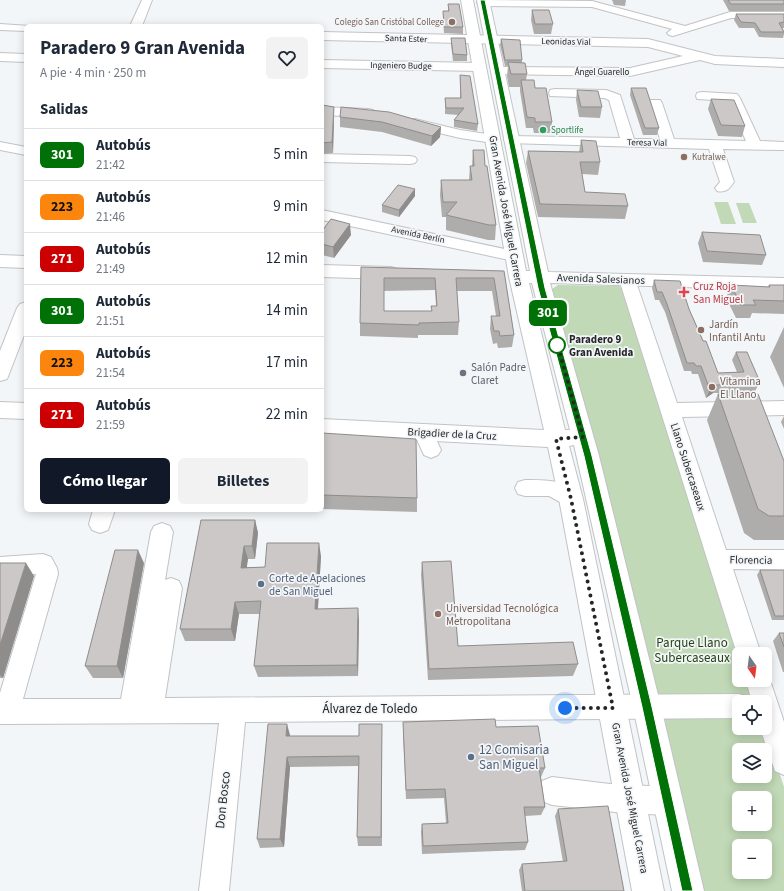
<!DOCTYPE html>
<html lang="es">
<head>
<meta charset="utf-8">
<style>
	:root { --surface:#fff; --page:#f2f2f3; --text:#1f2937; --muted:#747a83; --line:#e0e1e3; --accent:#111827 }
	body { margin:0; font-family:"Source Sans 3",sans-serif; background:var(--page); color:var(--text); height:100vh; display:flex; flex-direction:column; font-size:15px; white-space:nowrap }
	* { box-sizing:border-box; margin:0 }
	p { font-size:13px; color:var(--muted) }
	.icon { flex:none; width:22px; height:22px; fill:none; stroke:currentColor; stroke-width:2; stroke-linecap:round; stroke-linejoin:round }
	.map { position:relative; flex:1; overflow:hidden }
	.sheet { position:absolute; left:24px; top:24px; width:300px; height:488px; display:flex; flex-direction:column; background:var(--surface); border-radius:6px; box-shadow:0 2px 10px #0003 }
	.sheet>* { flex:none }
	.badge { padding:0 8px; border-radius:6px; font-size:14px; line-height:26px }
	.needle { width:26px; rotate:166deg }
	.buttons { position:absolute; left:732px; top:647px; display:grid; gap:8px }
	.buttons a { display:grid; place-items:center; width:40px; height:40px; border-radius:6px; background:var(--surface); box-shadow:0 2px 10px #0003; font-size:20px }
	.you { position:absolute; width:20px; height:20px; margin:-10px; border:3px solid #fff; border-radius:50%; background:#1a73e8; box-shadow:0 0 0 6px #1a73e833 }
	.map>.badge { position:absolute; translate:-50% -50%; box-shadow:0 0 0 2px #fff }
	h2 { padding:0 16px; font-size:15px; line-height:36px }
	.round { display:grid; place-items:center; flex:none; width:42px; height:42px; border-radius:6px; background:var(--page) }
	.summary { display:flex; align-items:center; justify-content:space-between; height:68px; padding:0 16px }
	h1 { font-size:19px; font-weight:700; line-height:30px }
	.cta { display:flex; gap:8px; margin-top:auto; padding:8px 16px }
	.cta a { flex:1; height:46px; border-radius:6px; background:var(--accent); color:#fff; font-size:16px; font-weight:700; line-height:46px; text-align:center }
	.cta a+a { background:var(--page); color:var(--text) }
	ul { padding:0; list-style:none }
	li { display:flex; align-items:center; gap:12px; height:52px; padding:0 16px; border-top:1px solid var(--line) }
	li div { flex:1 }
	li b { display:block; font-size:15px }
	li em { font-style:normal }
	li .badge { min-width:44px; font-weight:700; text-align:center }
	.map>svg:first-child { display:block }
</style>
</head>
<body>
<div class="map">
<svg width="784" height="891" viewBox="0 0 784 891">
	<rect width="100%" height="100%" fill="#f3f6f8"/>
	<path fill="#c1d9b6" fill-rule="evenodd" d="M714,202H728L736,224H721Z
		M736,203H749L757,223H743Z
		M558,285L619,286L625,291L739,654V680H750L757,702H739V728H765L784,787V891H702L552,289ZM739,750H765V776H739ZM739,798H765V824H739ZM739,846H765V872H739Z"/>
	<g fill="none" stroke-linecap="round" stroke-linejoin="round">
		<defs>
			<path id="minor" d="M142,0H152L142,26H130Z
				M482,0L592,1L685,26L730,12H784V18H731L673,36L669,35L667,33L672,29L592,7L483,6L477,3Z
				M0,24L30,26H26V31L0,30Z
				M322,32L648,39L715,56L784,59V67L715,64L700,60L630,76L497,74L493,73L491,70L493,67L630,68L683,56L648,47L322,40Z
				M0,53L26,54V62L0,61Z
				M322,60L479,63L483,64L485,67L483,70L479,71L322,68Z
				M555,89L606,90L620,95L634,139H660L648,103L650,100H660L662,103L674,139L746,141L729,101L697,99L696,96L697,93L702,92L737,94L740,98L760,141L784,142V150L723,149L734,182C729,189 726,193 717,191L715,188L720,182L709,149L506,143L504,140L506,137L511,136L620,138L609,100L604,98L550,96L549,93L550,90Z
				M322,107L368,109L373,110L375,113L373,116L368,117L322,115Z
				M415,119L460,130L493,135L498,136L500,139L498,142L493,143L460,138L410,126L408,123L410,120Z
				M0,142L26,147V155L0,150Z
				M322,154L410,156L415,157L417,160L415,163L410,164L322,162Z
				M322,210L514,251L520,252L522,256L520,260L514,261L322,220Z
				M627,274L633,275L635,279L677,403L784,401V415L682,417L726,550H784V570L733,569L761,654H739V659L737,654L619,279L621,275Z
				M26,302V330L9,374L7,379L0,381V351L17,308L20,304Z
				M424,426L431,428L441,450L438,455L431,458L424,455L414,433L417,428Z
				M525,480C544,480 571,479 582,499L578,505L571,508L549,496H525L518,494L515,488L518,482Z
				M93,510H115L108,530L100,533L92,530L89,524Z
				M162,523L170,526L173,532L165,580L171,578L179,581L182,588L165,698L739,694L748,697L750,702H739V718L245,722L229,891H199L219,723L0,724V693L36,574L0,575V557L43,554L51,557L57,568L58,574L23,699H121L151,532L154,526Z
				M765,671L770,680L784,722V775L775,771L760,728H765V702H752L746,680H765Z
				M552,777L610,784L668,787L678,791L682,801L678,811L668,815L624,813L552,805L542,801L538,791L542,781Z"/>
			<path id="major" d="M461,0H473L526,271H530L477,0H489L548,272L784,278V290L550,283L599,456L661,707L704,891H672L633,707L574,445L569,446L583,499L664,891H632L559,499L548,447L322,435V419L544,430L509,277ZM529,283H532L570,430H565Z
				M0,255L26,256V268L0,267Z
				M322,265L391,267L397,269L400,273L397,277L391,279L322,277Z
				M0,402L26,403V419L0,418Z"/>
		</defs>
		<use href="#minor" stroke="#c1c3c5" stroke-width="2"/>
		<use href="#major" stroke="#c1c3c5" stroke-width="2"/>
		<use href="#minor" fill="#fff" fill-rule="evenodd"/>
		<use href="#major" fill="#fff" fill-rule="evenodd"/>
	</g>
	<path fill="#afacac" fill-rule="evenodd" d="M612,0H626L625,6L614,5Z
		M723,0H784V11H729Z
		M448,4L463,27V34L444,33L443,18V11H448Z
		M532,10L553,24L551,34H534L531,20Z
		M736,14H784V28H782L784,31V34L783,38L759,37L754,28H739L734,20Z
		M451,38L467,55V61H453L451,44Z
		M501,39L522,60V63L527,74L526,80L535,88L552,122L551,133H534L533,128H526L520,91V87H509L507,76L508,66H505L500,45Z
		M460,75L478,124L477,131L454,127V120L459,115L445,114V98H460Z
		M631,88L659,128L657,135H643L630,95Z
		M577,90L602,107L600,118L579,117L576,100Z
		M711,99L745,126L742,137L718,136L708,109Z
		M322,105L334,107V117L333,153L322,154Z
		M340,117L441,127L440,137L431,146L382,132L340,127Z
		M581,140L600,162L598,175L582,174L585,192L628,206L625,219L538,217L526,163L528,151L579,152Z
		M473,150L485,166L496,225L495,240H488L446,230V217H442L440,195L441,180H469L470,166H472Z
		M415,189V196L399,217L382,212V205Z
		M322,231L351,235L334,258L322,255Z
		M702,232L766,255L762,265L703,262L698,243Z
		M361,267L504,271L514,335L512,347L498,348L497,343L493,344L490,329L491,316H496L492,291H457L459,322L458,335H418V338L360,336V323ZM435,290L436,306L431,311H384V291Z
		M654,280L689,309L718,373L737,372L732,360L736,352L760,382L754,393H713L706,398L698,374H692L691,371H684L665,312L659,300H655L652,288Z
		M731,285L768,287L769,285H784V314L752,313L750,318H736L726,298Z
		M784,327V388L770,357Z
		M718,394L784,461V540H754L744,533L707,420Z
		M784,416V429L781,422Z
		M322,433L417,498V512L322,509Z
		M255,520L258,533L255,559H248L246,567H265L321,556L318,609L359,620L358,676L258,677L254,666L260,614H239L235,641H185L180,629Z
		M422,562L458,646L578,664L573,676L428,680L421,575Z
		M0,563L34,576L3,678H0Z
		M144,563L123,678H93L85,666Z
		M760,570H784V620H772L757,575Z
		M779,633H784V672H783L773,641Z
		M403,722L496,727L545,768L541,777L545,807L541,815L525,816L528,842L525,850L422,854L421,832L422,824L446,823L444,798L406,799L403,733Z
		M382,724V846H358L357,837L358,766L290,767L284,847L260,848L257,839L290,735V736H359Z
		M558,809L624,891H522L519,870L522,864L563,862L555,816Z"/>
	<path fill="#8f8c8c" d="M334,107V117L333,153L332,142Z
		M441,127L440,137L431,146L432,136Z
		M415,189V196L399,217V210Z
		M350,224L351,235L334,258L333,247Z
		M716,385L713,393L706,398L710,390Z
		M255,520L258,533L255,559L252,546Z
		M319,543L321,556L317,621L315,609Z
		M244,546L248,559L245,580L241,568Z
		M138,550L144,563L123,678L117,666Z
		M26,563L34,576L3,678L0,675V645Z
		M235,602L239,614L235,641L231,629Z
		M358,608L359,620L358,676L357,665Z
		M287,724L290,735L289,746L286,736Z
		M287,757L290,767L284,847L280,839Z"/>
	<path fill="#ccc8c8" stroke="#8f8c8c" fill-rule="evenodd" d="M728,0H784V4H731Z
		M448,4H459L463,27H444L443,11H449Z
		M532,10H549L553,24H535Z
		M736,14H784V22L779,23L784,32H761L755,23L741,22Z
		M451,38H465L467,55L453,54Z
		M501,39L520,40L522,60H505Z
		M508,62L525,63L527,74H511Z
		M460,75L470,76L478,124L454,120L464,108H446L445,98H461Z
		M521,80H534L535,88H546L552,122H535V118L527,117Z
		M631,88H646L659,128H645Z
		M577,90L598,91L602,107H581Z
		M711,99L734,100L745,126L721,125Z
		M322,105L334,107L332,142L322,143Z
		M341,107L389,112L441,127L432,136L382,122L340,117Z
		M581,140L596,141L600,162H580L585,192L625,194L628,206L540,204L528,151L583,152Z
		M473,150H484L485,166H487L496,225H489L446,215L457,202H443L441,180H472L470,166H474Z
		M398,185L415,189L399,210L382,205Z
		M331,219L350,224L333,247L322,244V231Z
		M702,232L760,235L766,255L707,251Z
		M361,267L504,271L514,335L500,336L499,331H494L491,316H500L494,278H456L459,322L419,323V325L360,323ZM384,278H435L437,306H431L432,311H384Z
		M654,280L680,281L689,309L703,341H706L718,373L744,372L736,352H747L760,382H756L758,385H716L710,390L701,366H696L694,363H687L667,304L662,292H657Z
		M731,285L770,287L769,285H784V301L753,300L756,305H741Z
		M718,394H758L784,461V516H769L758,509Z
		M322,433L416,439L417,498L322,495Z
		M201,520H255L252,546H244L241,568L265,567L267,543H319L315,609L358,608L357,665L254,666L261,601L235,602L231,629H180Z
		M115,550H138L117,666H85Z
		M451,561L458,646L573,642L578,664L429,669L422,562Z
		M0,563H26L0,645Z
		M760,570H784V616H775Z
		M779,633H784V647Z
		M495,719L496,727L538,726L545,768H539L545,807H524L528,842L423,846L422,824L448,823L445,789L406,790L403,722Z
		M268,724H287L286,736H359V724H382L381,837H357L359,756L287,757L280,839H257Z
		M608,806L624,891H525L522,864L567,861L558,809Z"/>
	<path fill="#007106" stroke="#fff" d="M480,0H485L545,288L592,456L652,707L693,891H682L642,707L584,456L538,288Z"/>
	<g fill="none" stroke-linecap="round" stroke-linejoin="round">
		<path stroke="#252627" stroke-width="4" stroke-dasharray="0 7.2" d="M557,345L556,339L583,437L556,439L571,499L613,708H565"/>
	</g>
	<g fill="#8d6e63" stroke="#f3f6f8" stroke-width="1.5">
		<circle cx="452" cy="22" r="4"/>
		<circle cx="684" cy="157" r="4"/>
		<circle cx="701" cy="330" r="4"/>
		<circle cx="712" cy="387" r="4"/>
		<circle cx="438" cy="614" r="4"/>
	</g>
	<circle fill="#2e9e5b" stroke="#f3f6f8" stroke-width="1.5" cx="543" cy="130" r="4"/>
	<path fill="#e0444e" stroke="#f3f6f8" stroke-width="1.5" d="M682 286h4v4h4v4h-4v4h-4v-4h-4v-4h4z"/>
	<circle fill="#fff" stroke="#007106" stroke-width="2" cx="557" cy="345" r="8"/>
	<circle fill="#6b7280" stroke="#f3f6f8" stroke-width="1.5" cx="463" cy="373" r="4"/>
	<g fill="#5c6f8a" stroke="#f3f6f8" stroke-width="1.5">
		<circle cx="261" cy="584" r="4"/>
		<circle cx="471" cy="757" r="4"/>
	</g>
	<g text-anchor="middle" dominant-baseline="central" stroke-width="3.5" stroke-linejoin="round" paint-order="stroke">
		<g font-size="9" fill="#785e54" stroke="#f3f6f8" text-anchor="end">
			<text x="444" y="22">Colegio San Cristóbal College</text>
			<text x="692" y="157" text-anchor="start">Kutralwe</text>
		</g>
		<g font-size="9" fill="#252627" stroke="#f3f6f8">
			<text transform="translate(406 39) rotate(2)">Santa Ester</text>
			<text transform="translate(566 42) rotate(1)">Leonidas Vial</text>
			<text transform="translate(401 66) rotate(1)">Ingeniero Budge</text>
			<text x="602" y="72">Ángel Guarello</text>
			<text transform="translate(647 143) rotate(1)">Teresa Vial</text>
			<text transform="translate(418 235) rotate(12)">Avenida Berlín</text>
		</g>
		<g font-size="9" fill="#27864d" stroke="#f3f6f8" text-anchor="start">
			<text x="551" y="130">Sportlife</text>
		</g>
		<g font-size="11" fill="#252627" stroke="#f3f6f8">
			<text transform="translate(506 211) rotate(80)">Gran Avenida José Miguel Carrera</text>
			<text transform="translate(601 279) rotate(2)">Avenida Salesianos</text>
			<text transform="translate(452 434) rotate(3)">Brigadier de la Cruz</text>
			<text transform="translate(688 467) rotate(72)">Llano Subercaseaux</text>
			<text transform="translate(751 560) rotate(1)">Florencia</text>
			<text transform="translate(630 798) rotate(79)">Gran Avenida José Miguel Carrera</text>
		</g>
		<g font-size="11" fill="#be3a42" stroke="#f3f6f8" text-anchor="start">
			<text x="693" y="286">Cruz Roja<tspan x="693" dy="13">San Miguel</tspan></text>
		</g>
		<g font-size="11" fill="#785e54" stroke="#f3f6f8" text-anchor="start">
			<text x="709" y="324">Jardín<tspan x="709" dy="13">Infantil Antu</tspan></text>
			<text x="720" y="381">Vitamina<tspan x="720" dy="13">El Llano</tspan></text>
			<text x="446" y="608">Universidad Tecnológica<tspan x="446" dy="13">Metropolitana</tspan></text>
		</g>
		<g font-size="11" font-weight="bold" fill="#252627" stroke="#f3f6f8" text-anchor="start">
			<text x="569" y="339">Paradero 9<tspan x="569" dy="13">Gran Avenida</tspan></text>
		</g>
		<g font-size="11" fill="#5b616d" stroke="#f3f6f8" text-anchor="start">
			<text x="471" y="367">Salón Padre<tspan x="471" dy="13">Claret</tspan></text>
		</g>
		<g font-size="11" fill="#4e5e75" stroke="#f3f6f8" text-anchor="start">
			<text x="269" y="578">Corte de Apelaciones<tspan x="269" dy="13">de San Miguel</tspan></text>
		</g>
		<g font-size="13" fill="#244411" stroke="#f3f6f8">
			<text x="692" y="643">Parque Llano<tspan x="692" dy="15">Subercaseaux</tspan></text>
		</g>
		<g font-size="13" fill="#252627" stroke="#f3f6f8">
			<text x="370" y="709">Álvarez de Toledo</text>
			<text transform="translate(223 800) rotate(-84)">Don Bosco</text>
		</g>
		<g font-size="13" fill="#4e5e75" stroke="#f3f6f8" text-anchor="start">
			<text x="479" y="750">12 Comisaria<tspan x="479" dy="15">San Miguel</tspan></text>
		</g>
	</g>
</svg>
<div class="buttons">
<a><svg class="needle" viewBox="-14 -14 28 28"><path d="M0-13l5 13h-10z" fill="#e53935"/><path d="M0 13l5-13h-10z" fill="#747a83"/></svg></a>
<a><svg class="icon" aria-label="locate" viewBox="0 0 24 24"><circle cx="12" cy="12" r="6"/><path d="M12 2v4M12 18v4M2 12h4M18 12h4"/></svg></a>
<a><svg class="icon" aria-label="layers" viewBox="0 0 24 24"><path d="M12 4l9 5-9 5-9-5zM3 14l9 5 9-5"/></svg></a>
<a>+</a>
<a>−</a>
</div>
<div class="you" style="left:565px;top:708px"></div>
<b class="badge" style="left:548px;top:313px;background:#007106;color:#fff">301</b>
<section class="sheet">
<div class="summary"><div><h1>Paradero 9 Gran Avenida</h1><p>A pie · 4 min · 250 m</p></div><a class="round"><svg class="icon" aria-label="heart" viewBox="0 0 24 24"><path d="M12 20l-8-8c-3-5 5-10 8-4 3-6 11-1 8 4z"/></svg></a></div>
<h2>Salidas</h2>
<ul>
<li><span class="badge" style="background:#007106;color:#fff">301</span><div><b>Autobús</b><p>21:42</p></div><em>5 min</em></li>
<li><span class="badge" style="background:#fc850d;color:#111">223</span><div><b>Autobús</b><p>21:46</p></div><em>9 min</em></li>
<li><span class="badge" style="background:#c00;color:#fff">271</span><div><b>Autobús</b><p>21:49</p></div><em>12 min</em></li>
<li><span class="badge" style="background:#007106;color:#fff">301</span><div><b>Autobús</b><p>21:51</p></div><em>14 min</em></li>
<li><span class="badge" style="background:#fc850d;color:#111">223</span><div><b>Autobús</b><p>21:54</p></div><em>17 min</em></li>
<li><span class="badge" style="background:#c00;color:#fff">271</span><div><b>Autobús</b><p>21:59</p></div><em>22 min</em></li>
</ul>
<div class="cta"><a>Cómo llegar</a><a>Billetes</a></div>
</section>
</div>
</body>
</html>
